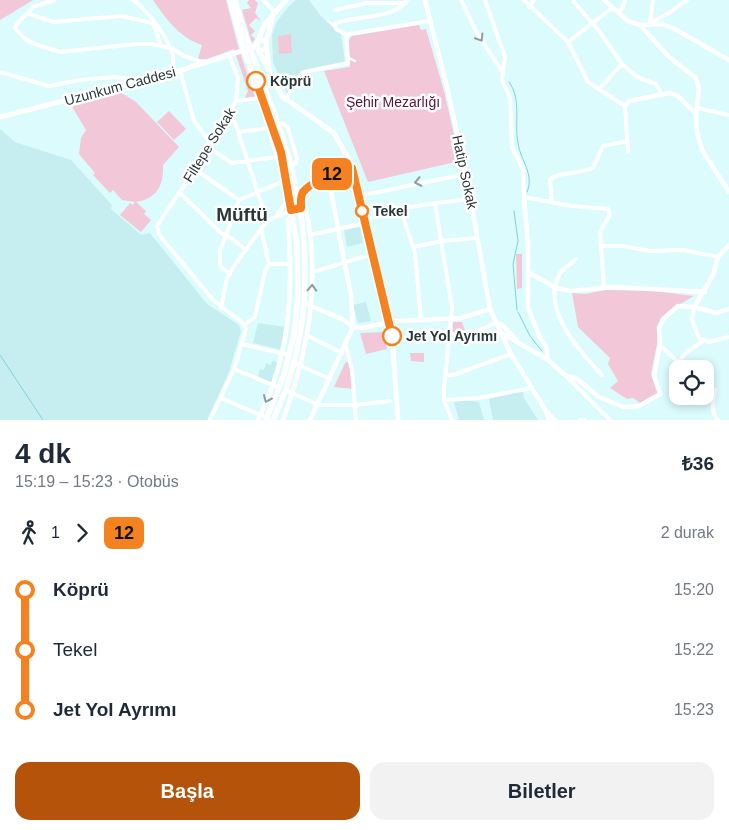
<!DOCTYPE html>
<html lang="tr">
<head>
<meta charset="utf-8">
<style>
	:root { --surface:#fff; --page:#f2f2f3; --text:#1f2937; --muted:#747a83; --accent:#b45309 }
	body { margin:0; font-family:Arial,sans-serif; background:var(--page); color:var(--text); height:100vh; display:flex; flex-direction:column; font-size:19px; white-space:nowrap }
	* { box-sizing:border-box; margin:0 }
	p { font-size:16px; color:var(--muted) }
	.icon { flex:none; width:28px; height:28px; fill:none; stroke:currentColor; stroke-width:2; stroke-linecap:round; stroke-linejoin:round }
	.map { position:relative; height:420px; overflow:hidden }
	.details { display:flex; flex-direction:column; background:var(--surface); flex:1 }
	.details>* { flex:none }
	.badge { padding:0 10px; border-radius:8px; font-size:18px; line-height:32px }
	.fabs { position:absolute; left:669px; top:360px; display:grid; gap:10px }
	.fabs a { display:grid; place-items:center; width:45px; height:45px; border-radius:10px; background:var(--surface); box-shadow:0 2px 8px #0003; font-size:25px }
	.map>.badge { position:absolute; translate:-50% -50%; box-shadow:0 0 0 2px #fff }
	.legs { display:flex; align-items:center; gap:8px; height:55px; padding:0 15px; font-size:16px }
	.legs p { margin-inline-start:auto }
	.head { display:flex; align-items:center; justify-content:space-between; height:85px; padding:0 15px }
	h1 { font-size:28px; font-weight:700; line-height:38px }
	.action { display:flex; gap:10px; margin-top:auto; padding:10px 15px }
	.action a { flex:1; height:58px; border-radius:15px; background:var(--accent); color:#fff; font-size:20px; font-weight:700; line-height:58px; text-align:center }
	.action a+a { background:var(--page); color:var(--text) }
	ul { padding:0 15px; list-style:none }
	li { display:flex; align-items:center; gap:18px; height:60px; font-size:19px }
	li i { display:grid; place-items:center; width:8px; height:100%; margin:0 6px; background:currentColor }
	li i::after { content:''; width:12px; height:12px; margin:-6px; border:4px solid; border-radius:50%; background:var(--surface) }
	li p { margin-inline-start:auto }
	li:first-child i { background:linear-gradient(#0000 50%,currentColor 0) }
	li:last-child i { background:linear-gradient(currentColor 50%,#0000 0) }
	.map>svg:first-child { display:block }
</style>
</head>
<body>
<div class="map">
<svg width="729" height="420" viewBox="0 0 729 420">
	<rect width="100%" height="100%" fill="#dcfbfd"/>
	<path fill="#c6eef1" d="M296,0H309L321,16L341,34L345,62L301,71L287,94L273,62L272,35L276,23L288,7Z
		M0,129L15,142L71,160L112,205L111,209L141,235L150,233L207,304L239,325L241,331L229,372L207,420H0Z
		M360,227L363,243L347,247L344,230Z
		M366,302L371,321L358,323L353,305Z
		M258,323L286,327L282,350L253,343Z
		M272,361L279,363L272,383L258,377L260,369L264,370L266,363L271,365Z
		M523,391L524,398L538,420H493L489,399Z
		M466,400L479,402L484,420H459L454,402Z"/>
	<path fill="#f2c7d8" d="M0,0H33L0,20Z
		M153,0H226L238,46L255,97L244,100L248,91L234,49L207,59H198L202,45C180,38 166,19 153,0Z
		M249,0H255L258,3L255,13L261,21L256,18L249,25L255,31L251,35L255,39L252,43L242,10L251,8L247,3Z
		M419,25L421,30L426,29L444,91L460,161L368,182L324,71L350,67L349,40L352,36Z
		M291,34L292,53L279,54L278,36Z
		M117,90L136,102L179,147L163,165C164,185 157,199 136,202L146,211L144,214L151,220L141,232L120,215L130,203L133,205L135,202L122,200L113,190L110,193L93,175L95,173L79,154L81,138L86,130L71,105Z
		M169,111L186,129L174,140L157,122Z
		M516,254H522V288L517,289Z
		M605,290L654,291L694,296L672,309L662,318L651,374L659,395L642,404L633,398L627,399L610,388L618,381L608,364L610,358L578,327L572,293L586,294Z
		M453,322H462L465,331L453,332Z
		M385,332L387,349L366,354L360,333Z
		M410,353H424V362L411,361Z
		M349,361L353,389L334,387L345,363Z"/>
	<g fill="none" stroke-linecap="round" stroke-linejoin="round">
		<path stroke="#7fd2d7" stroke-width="1" d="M509,82C522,100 514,122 518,143C520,160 535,174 527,192
			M514,211L518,241L513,264L517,310
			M518,312L530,336L542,351
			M0,355L43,420"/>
		<path stroke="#fff" stroke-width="2.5" d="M328,21L333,25
			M349,58L355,61"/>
		<path stroke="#fff" stroke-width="4" d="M54,0L33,7C28,16 19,17 15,28L24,38L32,43L60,52L137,44H153L173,49L184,56L204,63
			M133,0C148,10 186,56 169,74
			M263,0L276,13
			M461,0L477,33L503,73
			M485,0L505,57L502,80L510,98L512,147L523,169L524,197L572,206L608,209L610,214L600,232L604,287
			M524,0L568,42L588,82L625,106L628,152
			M574,2L599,31L622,64L599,89
			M529,7L534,0
			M335,10L367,3H406
			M617,12L622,9L625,0
			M29,14L54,22L121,16L153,23L161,46
			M650,23L669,13L687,0
			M650,23L653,0
			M347,35L336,29L334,24C357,14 392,21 407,0
			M568,42L612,8
			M622,64L637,77L656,84L662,95
			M180,71L194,121L211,144
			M0,72L49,86L80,80L114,77L140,80
			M285,100L304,72L348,63L346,37L349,34L429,21
			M236,101L261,98
			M697,108L729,115
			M267,109L264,114L284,180
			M231,110L267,221
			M278,124L283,123L288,128L297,158L296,163L291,165
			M239,132L268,128
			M209,148L232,163L277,157
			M195,169L239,200
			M179,192L221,233L231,238L246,250
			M359,196L466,174
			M552,202L550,179C562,171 579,174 593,168L603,146L628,141
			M435,204L452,308L444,388V400L452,420
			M401,210L415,253L421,319
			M278,213L289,199
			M310,235L361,224C381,208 444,202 471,199
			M601,246H622L650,251L683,250L718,257
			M414,247L442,241L477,238
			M576,259C571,264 562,268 559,275C541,310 580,352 602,375
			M269,264H291
			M313,272L366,256
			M230,274L220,266V251L239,200L284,181
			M694,307L692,320L699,338L709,342L729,337
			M221,308L227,278L236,263L267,221L291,210
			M244,325L255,317L265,271L269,264L261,229
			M449,335L478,331L495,323
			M308,336L342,353
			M242,344L289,355
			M660,345L681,365
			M346,347L352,370L356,420
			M678,362L688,351L703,341
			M294,363L330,379
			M234,369L280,388
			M445,376L456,374L511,354
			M566,376L610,420
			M285,390L319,405H354L390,401
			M715,390C713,401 710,411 718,420
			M221,398L267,418
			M444,400L479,398L532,388
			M546,411L555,420
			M210,420L234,369L246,329L243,323L213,300L160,236L157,226L209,148L236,101L238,78L229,55
			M580,420H585"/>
		<path stroke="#fff" stroke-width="4.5" d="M425,0L448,91L466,174L490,309L511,354L546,411L549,420
			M604,0L628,21L640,25L668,56L696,78L699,89L696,116L697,132L702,150L729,192
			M640,25L662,24L673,28L729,60
			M625,106L629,101L670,93L678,96L696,114
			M524,197L528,244V307L540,338L546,346L548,360
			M528,272L556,288L570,291L615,287L705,292
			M304,303L344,320L353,327L361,328L397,321L461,318L490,309
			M694,307L717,313L729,309
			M495,323L501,324L516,339
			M500,332L548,360L565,375L577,379L599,397L623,407L639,406L660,394L654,376L660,345L659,328L663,319L678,306L694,307L713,275L718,257L729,245
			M258,420C291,353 293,293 288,220L292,216
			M283,420C304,362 317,305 311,243C309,227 309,213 300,199
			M310,420L353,327L351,296L328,176"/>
		<path stroke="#fff" stroke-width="5" d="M257 45a5 5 0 1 1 10 0a5 5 0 1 1-10 0Z
			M257,43L265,24L286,0
			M266,43L272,19
			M266,46L269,66
			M258,49L282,96L334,133L348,158L392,336L398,420
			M0,117L169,74L257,46
			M300,199C309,179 337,177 348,158"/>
		<path stroke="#fff" stroke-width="5.5" d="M230,0L243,47L281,152L297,244L298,297L294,335L284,375L266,420
			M235,0C247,48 268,92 283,139C313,230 315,333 273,420"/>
	</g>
	<defs><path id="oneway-chevron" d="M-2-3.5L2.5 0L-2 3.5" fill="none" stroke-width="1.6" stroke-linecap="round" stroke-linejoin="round" transform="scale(1.25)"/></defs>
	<g stroke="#949b9b">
		<use href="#oneway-chevron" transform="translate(480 38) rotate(58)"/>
		<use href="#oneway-chevron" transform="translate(418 182) rotate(168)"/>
		<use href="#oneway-chevron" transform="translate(312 288) rotate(-88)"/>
		<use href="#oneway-chevron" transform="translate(267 399) rotate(114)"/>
	</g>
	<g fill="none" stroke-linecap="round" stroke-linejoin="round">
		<defs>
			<path id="line-1" d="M256,81L281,152L291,210L301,208C301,202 300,197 303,192C309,184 342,166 352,168L392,336"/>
		</defs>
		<use href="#line-1" stroke="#fff" stroke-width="11"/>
		<use href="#line-1" stroke="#f58220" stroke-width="8"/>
	</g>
	<g fill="#fff" stroke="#f58220" stroke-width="2.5">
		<circle cx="256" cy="81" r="9"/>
		<circle cx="362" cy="211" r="6"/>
		<circle cx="392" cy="336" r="9"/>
	</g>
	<g text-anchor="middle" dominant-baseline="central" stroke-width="5" stroke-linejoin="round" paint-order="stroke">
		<g font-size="14" font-weight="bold" fill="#2a3737" stroke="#fff" text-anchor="start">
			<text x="270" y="81">Köprü</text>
			<text x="373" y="211">Tekel</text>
			<text x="406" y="336">Jet Yol Ayrımı</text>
		</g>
		<g font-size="14" fill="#2a3737" stroke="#fff">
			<text transform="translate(120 86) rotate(-15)">Uzunkum Caddesi</text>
			<text transform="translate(209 145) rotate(-58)">Filtepe Sokak</text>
			<text transform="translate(465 172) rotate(78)">Hatip Sokak</text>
		</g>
		<g font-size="14" fill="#5b1238" stroke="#fff">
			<text x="393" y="102">Şehir Mezarlığı</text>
		</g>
		<g font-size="19" font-weight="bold" fill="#2a3737" stroke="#fff">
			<text x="242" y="214">Müftü</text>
		</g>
	</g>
</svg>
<div class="fabs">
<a><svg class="icon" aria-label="locate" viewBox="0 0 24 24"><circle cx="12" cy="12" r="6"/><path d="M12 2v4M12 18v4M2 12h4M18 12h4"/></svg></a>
</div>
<b class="badge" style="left:332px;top:174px;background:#f58220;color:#111">12</b>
</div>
<section class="details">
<div class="head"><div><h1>4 dk</h1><p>15:19 – 15:23 · Otobüs</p></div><b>₺36</b></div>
<div class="legs"><svg class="icon" aria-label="walk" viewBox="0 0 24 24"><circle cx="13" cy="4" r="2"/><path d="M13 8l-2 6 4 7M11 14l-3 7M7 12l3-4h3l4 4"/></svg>1<svg class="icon" aria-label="forward" viewBox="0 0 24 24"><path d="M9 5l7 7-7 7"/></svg><b class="badge" style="background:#f58220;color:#111">12</b><p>2 durak</p></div>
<ul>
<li><i style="color:#f58220"></i><b>Köprü</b><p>15:20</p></li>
<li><i style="color:#f58220"></i><span>Tekel</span><p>15:22</p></li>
<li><i style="color:#f58220"></i><b>Jet Yol Ayrımı</b><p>15:23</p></li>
</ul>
<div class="action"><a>Başla</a><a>Biletler</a></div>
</section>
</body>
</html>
